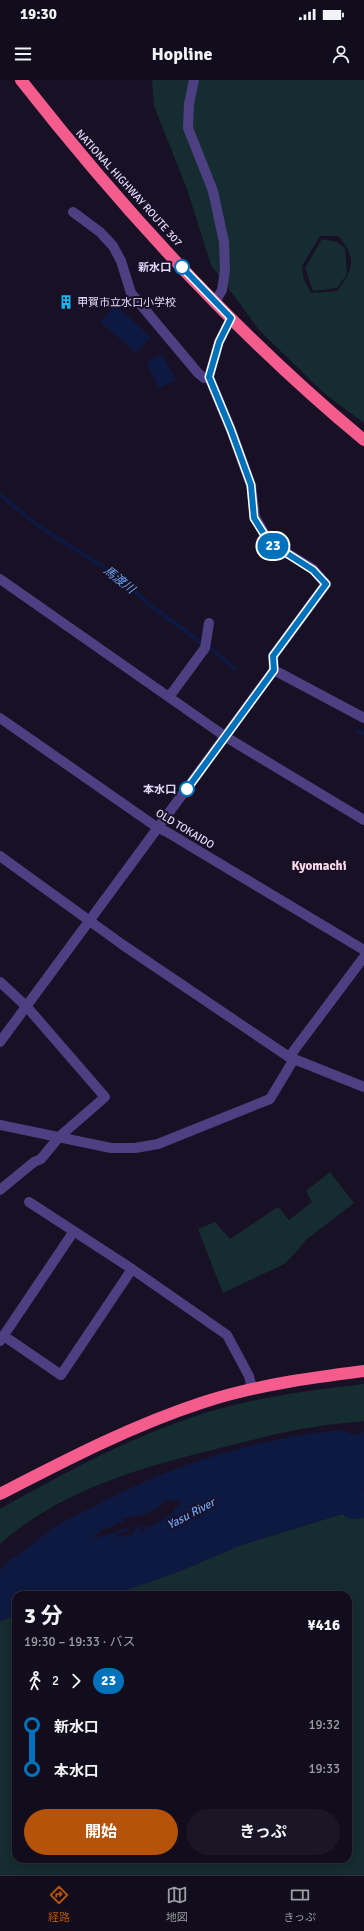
<!DOCTYPE html>
<html lang="ja">
<head>
<meta charset="utf-8">
<style>
	:root { --surface:#120d1c; --page:#1b1625; --text:#f1f3f6; --muted:#9c9ca3; --line:#312d3b; --accent:#b45309 }
	body { margin:0; font-family:Signika,"Noto Sans JP",sans-serif; background:var(--page); color:var(--text); height:100vh; display:flex; flex-direction:column; font-size:15px; white-space:nowrap }
	* { box-sizing:border-box; margin:0 }
	p { font-size:13px; color:var(--muted) }
	.icon { flex:none; width:22px; height:22px; fill:none; stroke:currentColor; stroke-width:2; stroke-linecap:round; stroke-linejoin:round }
	.map { position:relative; flex:1; overflow:hidden }
	.drawer { position:absolute; left:12px; top:1511px; width:340px; height:272px; display:flex; flex-direction:column; background:var(--surface); border-radius:12px; box-shadow:0 2px 10px #0003,0 0 0 1px var(--line) }
	.drawer>* { flex:none }
	.badge { padding:0 8px; border-radius:13px; font-size:14px; line-height:26px }
	.map>.badge { position:absolute; translate:-50% -50%; box-shadow:0 0 0 2px #fff }
	.legs { display:flex; align-items:center; gap:6px; height:44px; padding:0 12px; font-size:13px }
	.legs p { margin-inline-start:auto }
	.headline { display:flex; align-items:center; justify-content:space-between; height:68px; padding:0 12px }
	h1 { font-size:22px; font-weight:700; line-height:30px }
	.button { display:flex; gap:8px; margin-top:auto; padding:8px 12px }
	.button a { flex:1; height:46px; border-radius:24px; background:var(--accent); color:#fff; font-size:16px; font-weight:700; line-height:46px; text-align:center }
	.button a+a { background:var(--page); color:var(--text) }
	ul { padding:0 12px; list-style:none }
	li { display:flex; align-items:center; gap:14px; height:44px; font-size:15px }
	li i { display:grid; place-items:center; width:6px; height:100%; margin:0 5px; background:currentColor }
	li i::after { content:''; width:10px; height:10px; margin:-5px; border:3px solid; border-radius:50%; background:var(--surface) }
	li p { margin-inline-start:auto }
	li:first-child i { background:linear-gradient(#0000 50%,currentColor 0) }
	li:last-child i { background:linear-gradient(currentColor 50%,#0000 0) }
	.status { display:flex; justify-content:space-between; align-items:center; height:28px; padding:0 20px; background:var(--surface); direction:ltr }
	.status svg { height:11px; fill:currentColor }
	header { display:flex; justify-content:space-between; align-items:center; height:52px; padding:0 12px; background:var(--surface); font-size:18px; font-weight:700 }
	.tabs { display:flex; justify-content:space-around; align-items:center; height:56px; border-top:1px solid var(--line); background:var(--surface); font-size:11px; color:var(--muted) }
	.tabs a { display:grid; justify-items:center; gap:2px }
	.tabs .selected { color:var(--accent) }
	.map>svg:first-child { display:block }
</style>
</head>
<body>
<div class="status"><b>19:30</b><svg viewBox="0 0 49 12"><path d="M0 12V9h3v3zM5 12V6h3v6zM10 12V3h3v9zM15 12V0h3v12zM26 1h20v11H26zM47 4h2v5h-2z"/></svg></div>
<header><svg class="icon" aria-label="menu" viewBox="0 0 24 24"><path d="M4 6h16M4 12h16M4 18h16"/></svg>Hopline<svg class="icon" aria-label="person" viewBox="0 0 24 24"><circle cx="12" cy="8" r="4"/><path d="M4 21q1-7 8-7t8 7"/></svg></header>
<div class="map">
<svg width="364" height="1795" viewBox="0 0 364 1795">
	<rect width="100%" height="100%" fill="#181126"/>
	<path fill="#152d30" fill-rule="evenodd" d="M152,0H364V343L325,314L260,251L211,185L187,109L154,26ZM320,156H338C357,177 354,190 337,211L311,213L304,200L302,186Z
		M322,159L337,162L345,168L347,194L337,208L313,211L305,188Z
		M330,1092L354,1123L307,1159L286,1183L223,1213L198,1149L215,1142L230,1159L278,1127L289,1140L312,1122L306,1111Z
		M364,1304V1341C347,1343 330,1344 313,1347C279,1352 245,1362 212,1370C138,1388 58,1412 0,1464V1429C75,1387 154,1344 238,1324C280,1314 322,1309 364,1304Z
		M342,1434L350,1439L364,1438V1795H0V1541L16,1534V1779H348V1515H112L178,1492L241,1465Z"/>
	<path fill="#0e1942" fill-rule="evenodd" d="M115,225L151,257L136,273L100,242Z
		M162,274L176,300L159,308L146,282Z
		M343,1350C351,1356 356,1355 364,1352V1408L362,1410H364V1438L350,1439L342,1434L241,1465L178,1492L112,1515H16V1534L0,1541V1489L8,1482L9,1479C25,1472 36,1460 50,1450C66,1439 87,1431 104,1421C163,1390 229,1368 295,1356C311,1353 327,1352 343,1350ZM164,1420L181,1421L180,1425L175,1428L174,1432L149,1448L144,1445L142,1447L145,1450L143,1452L140,1449L141,1444L137,1446L131,1455L116,1457L117,1454L131,1450L127,1448L97,1458L95,1456L106,1447L107,1449L118,1443L125,1442L121,1438C134,1437 158,1434 164,1420Z"/>
	<g fill="none" stroke-linecap="round" stroke-linejoin="round">
		<path stroke="#0e1942" stroke-width="4" d="M0,415L40,447L118,496L152,527L214,571L235,589
			M358,651L364,654"/>
		<path stroke="#4c4082" stroke-width="10" d="M194,0L189,24L188,48L213,111L224,162L225,190L222,210L215,222
			M73,132L100,152L113,166L121,181L131,213L198,293L204,298L209,297
			M231,238L219,262L209,297L231,350L251,405L255,437L269,462L313,489L326,504L273,576L274,590
			M0,499L226,657L364,740
			M169,617L205,568L209,543
			M0,638L158,748L167,752L364,870
			M0,776L123,865L289,977L364,1007
			M0,902L27,927L105,1017L59,1057L41,1079L34,1082L0,1110
			M0,962L274,590L364,638
			M289,977L364,877
			M0,1045L111,1068H135L158,1064L270,1019L294,979
			M29,1122L132,1189L227,1255L249,1296L252,1308
			M4,1256L61,1295L132,1189
			M0,1261L74,1151"/>
		<path stroke="#f45c8e" stroke-width="12" d="M21,0C123,130 236,254 364,360
			M0,1414C66,1380 133,1345 204,1322C256,1305 310,1298 364,1291"/>
	</g>
	<g fill="none" stroke-linecap="round" stroke-linejoin="round">
		<defs>
			<path id="line-1" d="M182,187L231,238L219,262L209,297L231,350L251,405L254,438L269,462L313,490L326,504L273,576L274,590L187,709"/>
		</defs>
		<use href="#line-1" stroke="#fff" stroke-width="9"/>
		<use href="#line-1" stroke="#0072bc" stroke-width="6"/>
	</g>
	<defs>
		<symbol id="building-bare" viewBox="-9 -9 18 18"><path d="M-4-6H4V6H1V3H-1V6H-4ZM-2.5-4.3h1.7v1.8h-1.7ZM.8-4.3h1.7v1.8H.8ZM-2.5-1h1.7V.8h-1.7ZM.8-1h1.7V.8H.8Z" fill="#12b8ef" stroke="#181126" stroke-width="2.5" paint-order="stroke"/></symbol>
	</defs>
	<g fill-rule="evenodd">
		<use href="#building-bare" x="56" y="212" width="20" height="20"/>
	</g>
	<g fill="#fff" stroke="#0072bc" stroke-width="2">
		<circle cx="182" cy="187" r="7"/>
		<circle cx="187" cy="709" r="7"/>
	</g>
	<g text-anchor="middle" dominant-baseline="central" stroke-width="4" stroke-linejoin="round" paint-order="stroke">
		<g font-size="11" fill="#e2d9fc" stroke="#181126">
			<text transform="translate(129 108) rotate(48)">NATIONAL HIGHWAY ROUTE 307</text>
			<text transform="translate(185 749) rotate(31)">OLD TOKAIDO</text>
		</g>
		<g font-size="11" font-weight="bold" fill="#e2d9fc" stroke="#181126" text-anchor="end">
			<text x="171" y="187">新水口</text>
			<text x="176" y="709">本水口</text>
		</g>
		<g font-size="11" fill="#e2d9fc" stroke="#181126" text-anchor="start">
			<text x="77" y="222">甲賀市立水口小学校</text>
		</g>
		<g font-size="12" font-style="italic" fill="#6ea3f5" stroke="#181126">
			<text transform="translate(119 500) rotate(38)">馬渡川</text>
			<text transform="translate(191 1434) rotate(-28)">Yasu River</text>
		</g>
		<g font-size="13" font-weight="bold" fill="#fddbeb" stroke="#181126">
			<text x="319" y="786">Kyomachi</text>
		</g>
	</g>
</svg>
<b class="badge" style="left:273px;top:466px;background:#0072bc;color:#fff">23</b>
<section class="drawer">
<div class="headline"><div><h1>3 分</h1><p>19:30 – 19:33 · バス</p></div><b>¥416</b></div>
<div class="legs"><svg class="icon" aria-label="walk" viewBox="0 0 24 24"><circle cx="13" cy="4" r="2"/><path d="M13 8l-2 6 4 7M11 14l-3 7M7 12l3-4h3l4 4"/></svg>2<svg class="icon" aria-label="forward" viewBox="0 0 24 24"><path d="M9 5l7 7-7 7"/></svg><b class="badge" style="background:#0072bc;color:#fff">23</b></div>
<ul>
<li><i style="color:#0072bc"></i><b>新水口</b><p>19:32</p></li>
<li><i style="color:#0072bc"></i><b>本水口</b><p>19:33</p></li>
</ul>
<div class="button"><a>開始</a><a>きっぷ</a></div>
</section>
</div>
<nav class="tabs">
<a class="selected"><svg class="icon" aria-label="directions" viewBox="0 0 24 24"><path d="M12 3l9 9-9 9-9-9zM9 14v-3h6M13 9l2 2-2 2"/></svg>経路</a>
<a><svg class="icon" aria-label="map" viewBox="0 0 24 24"><path d="M3 6l6-2 6 2 6-2v14l-6 2-6-2-6 2zM9 4v14M15 6v14"/></svg>地図</a>
<a><svg class="icon" aria-label="tickets" viewBox="0 0 24 24"><path d="M3 7h18v10H3zM15 7v10"/></svg>きっぷ</a>
</nav>
</body>
</html>
